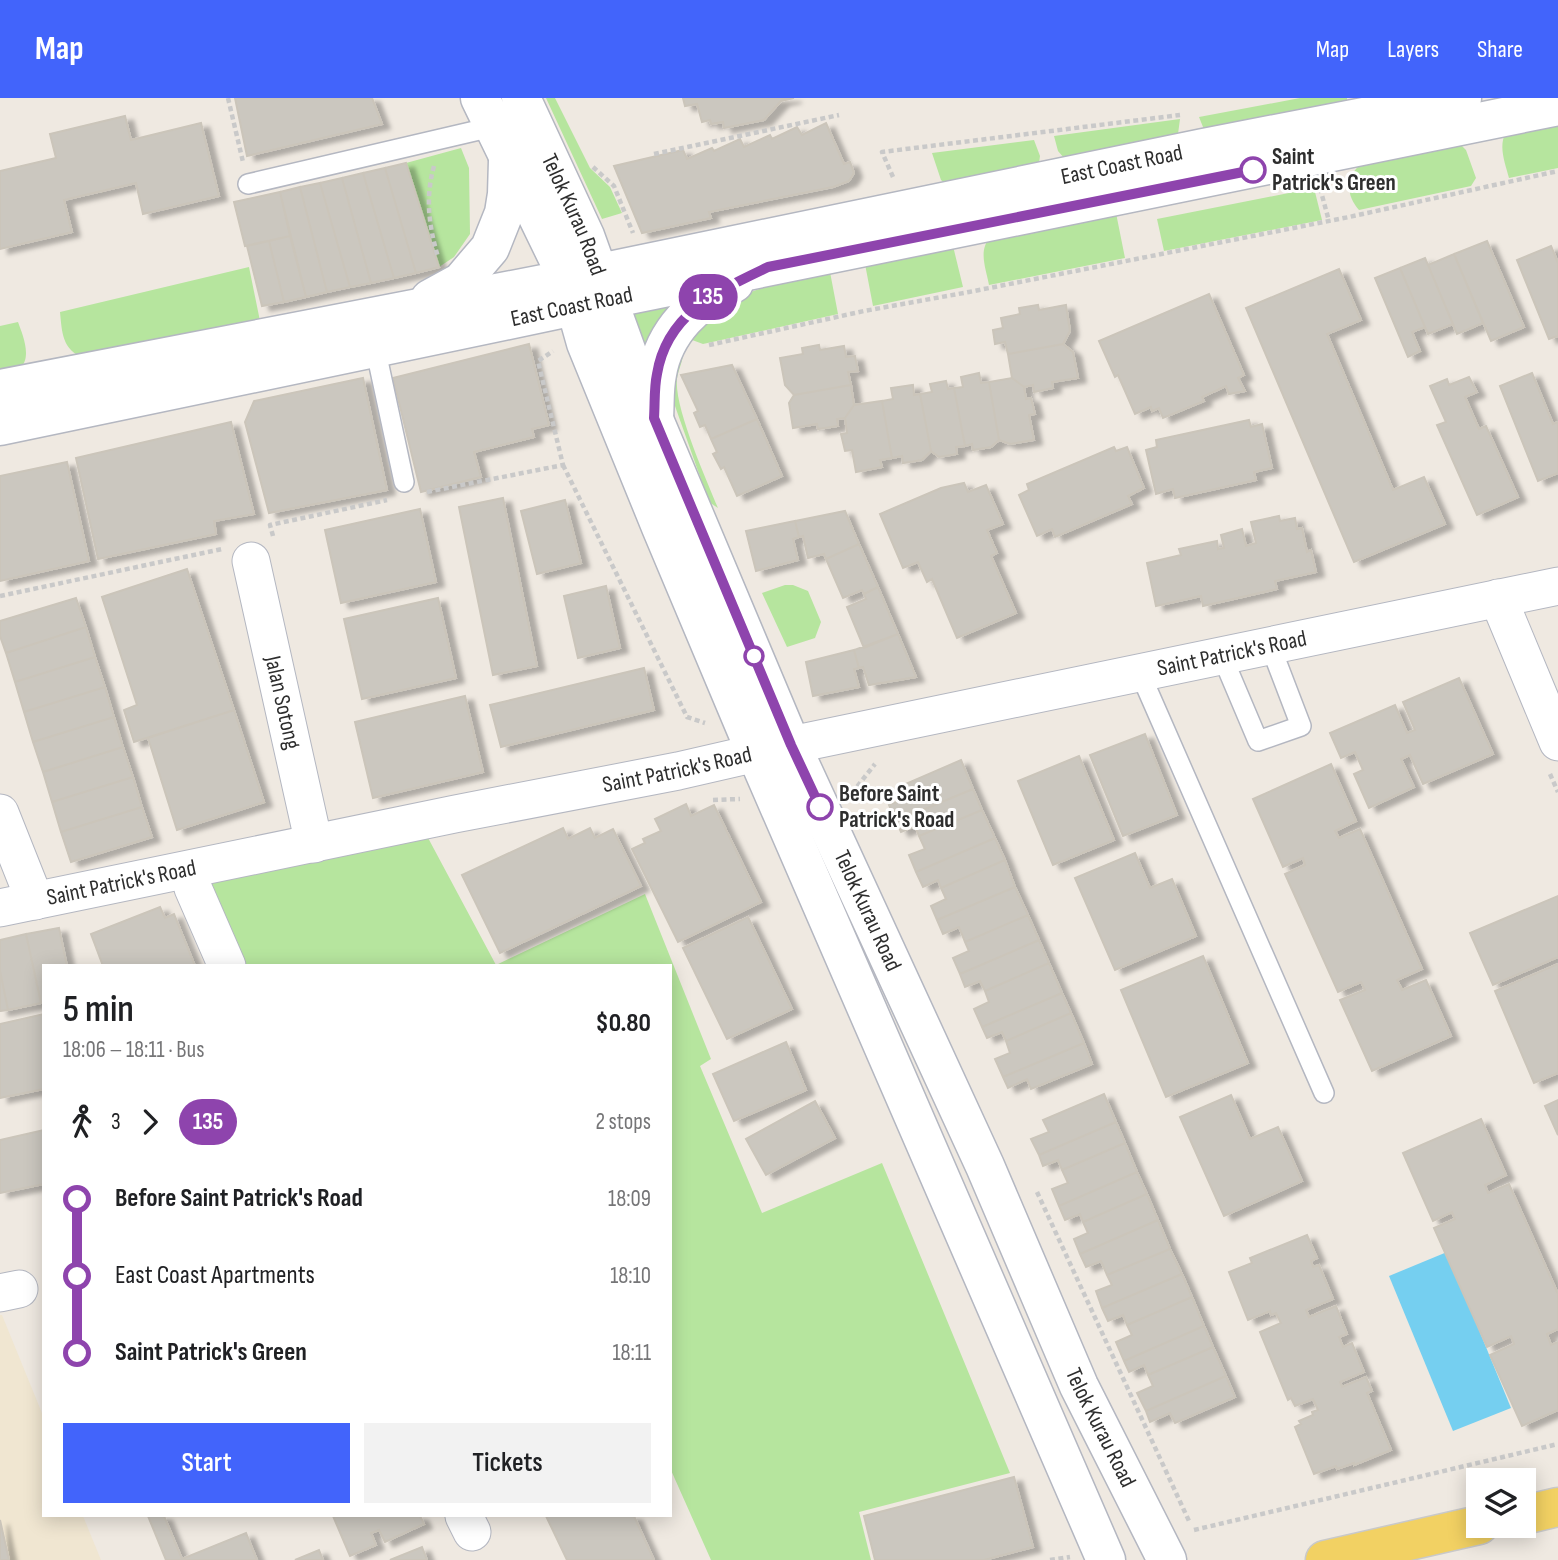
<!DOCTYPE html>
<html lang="en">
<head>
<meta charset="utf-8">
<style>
	:root { --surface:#fff; --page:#f2f2f2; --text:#202124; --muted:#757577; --accent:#4264fb }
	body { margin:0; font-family:"Sofia Sans Condensed",sans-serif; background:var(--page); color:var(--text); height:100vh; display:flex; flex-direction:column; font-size:26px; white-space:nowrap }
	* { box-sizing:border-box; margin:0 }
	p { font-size:23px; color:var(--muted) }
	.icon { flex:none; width:38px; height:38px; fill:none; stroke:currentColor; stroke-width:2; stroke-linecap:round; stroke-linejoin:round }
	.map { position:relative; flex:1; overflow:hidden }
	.drawer { position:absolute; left:42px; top:866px; width:630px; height:553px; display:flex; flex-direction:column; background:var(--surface); border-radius:0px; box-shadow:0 4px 18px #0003 }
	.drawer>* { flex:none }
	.badge { padding:0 14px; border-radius:23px; font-size:24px; line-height:46px }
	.buttons { position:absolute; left:1466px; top:1370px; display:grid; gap:14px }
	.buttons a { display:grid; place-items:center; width:70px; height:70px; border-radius:0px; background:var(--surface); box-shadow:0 4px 18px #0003; font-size:35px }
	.map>.badge { position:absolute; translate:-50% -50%; box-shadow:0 0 0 4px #fff }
	.legs { display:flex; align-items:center; gap:10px; height:77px; padding:0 21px; font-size:23px }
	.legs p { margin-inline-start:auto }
	.overview { display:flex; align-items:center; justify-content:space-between; height:119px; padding:0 21px }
	h1 { font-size:38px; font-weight:600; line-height:52px }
	.button { display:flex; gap:14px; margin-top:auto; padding:14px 21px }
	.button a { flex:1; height:80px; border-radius:0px; background:var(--accent); color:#fff; font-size:28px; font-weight:600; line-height:80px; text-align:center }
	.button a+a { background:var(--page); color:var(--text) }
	ul { padding:0 21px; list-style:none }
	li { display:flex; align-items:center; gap:24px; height:77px; font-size:26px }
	li i { display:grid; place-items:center; width:10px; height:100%; margin:0 9px; background:currentColor }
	li i::after { content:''; width:18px; height:18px; margin:-9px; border:5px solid; border-radius:50%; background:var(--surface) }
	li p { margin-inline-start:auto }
	li:first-child i { background:linear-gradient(#0000 50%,currentColor 0) }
	li:last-child i { background:linear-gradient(currentColor 50%,#0000 0) }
	header { display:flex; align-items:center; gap:42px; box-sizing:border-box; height:98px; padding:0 35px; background:var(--accent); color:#fff }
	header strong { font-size:33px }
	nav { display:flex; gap:38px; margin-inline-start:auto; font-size:24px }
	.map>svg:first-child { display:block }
</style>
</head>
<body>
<header>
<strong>Map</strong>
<nav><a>Map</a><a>Layers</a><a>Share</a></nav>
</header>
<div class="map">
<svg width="1558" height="1462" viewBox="0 0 1558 1462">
	<defs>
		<filter id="shadow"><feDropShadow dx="8" dy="4.5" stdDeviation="2" flood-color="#0004"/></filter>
	</defs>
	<rect width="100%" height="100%" fill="#efe9e1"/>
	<path fill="#f0e6d1" d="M0,1217H2L44,1320V1418H83L101,1462H0Z"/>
	<path fill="#b6e59e" d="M546,0H555L590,70L610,89L622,115L602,121Z
		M1300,0H1347V8L1205,34L1199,19Z
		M1180,21L1178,36L1064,60L1058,53L1054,38Z
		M1558,23V70L1509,80C1505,65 1498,48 1506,34Z
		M1034,42L1040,58L1039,65L947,87L941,82L932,55Z
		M1461,47L1466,52L1476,80L1471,88L1359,112C1345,96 1346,78 1362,65Z
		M461,50L469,70L470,136L454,159L439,169L406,65Z
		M1314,90L1322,122L1164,153L1157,121Z
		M1116,115L1125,160L989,187C986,171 978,152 990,140Z
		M953,148L963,189L873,208L865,166Z
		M249,169L261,228L84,260C62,252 62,234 60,214Z
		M830,174L838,216L703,246L684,239L726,203L776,185Z
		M683,203L650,263L631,213Z
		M18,224C22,235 32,258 21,269C16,273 6,276 0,279V228Z
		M681,254L683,255C683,264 678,272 677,281C674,309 706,381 718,410L709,404L675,308L672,292Z
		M785,487H793L808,493L821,524L815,540L787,549L762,495Z
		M419,723L496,867L645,796L711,961L700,968L762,1115L882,1065L1010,1375L859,1414L871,1462H711L670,1370V868H234L196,779Z"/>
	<path fill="#75cff0" d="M1447,1154L1511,1310L1453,1333L1389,1178Z"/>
	<path fill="#cbc7bf" stroke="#cbc5ba" stroke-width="2" filter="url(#shadow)" d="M235,0H372L382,26L247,58Z
		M683,0H794L781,3L764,22L724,30L723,24L711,26L710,22L702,24L697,6L685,8Z
		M125,18L131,42L201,25L219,98L143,116L136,85L64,102L72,134L0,151V73L56,60L50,36Z
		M826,25L844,66L850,64L854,75L849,83L833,89L709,114L711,120L642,135L614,68L683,52L687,61L712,50L714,53L740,41L744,49L770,37L772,41L797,29L802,37Z
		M406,65L439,169L416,175L385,70Z
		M385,70L416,175L394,180L363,75Z
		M363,75L394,180L371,185L342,80Z
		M342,80L371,185L350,189L320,85Z
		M320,85L350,189L327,194L300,89Z
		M300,89L327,194L306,199L280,94Z
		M280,94L290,138L245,148L234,104Z
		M290,138L306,199L284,204L269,143Z
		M269,143L284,204L262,208L247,148Z
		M1487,143L1524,229L1491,243L1454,156Z
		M1551,148L1558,165V238L1549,241L1517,162Z
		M1454,156L1483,225L1457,236L1428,167Z
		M1425,160L1453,226L1428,236L1400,170Z
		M1400,170L1425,229L1412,234L1420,253L1408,259L1375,180Z
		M1339,171L1361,222L1327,236L1393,392L1424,379L1445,426L1354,464L1246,210Z
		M1209,196L1244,277L1238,280L1245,293L1229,296L1226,288L1202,299L1204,303L1163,320L1159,310L1152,313L1151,309L1135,316L1118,277L1115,279L1099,243Z
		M1038,207L1039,212L1066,207L1070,233L1063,246L1008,256L1005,244L995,246L993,232L1003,230L1001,220L1020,216L1019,210Z
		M529,246L549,327L532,331L534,339L474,354L481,379L421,394L393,280Z
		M1063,246L1073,254L1078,280L1052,284L1053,290L1034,294L1033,287L1024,289L1012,280L1008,256Z
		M819,247L820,252L844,248L846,259L855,258L858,273L848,274L851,287L794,297L785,287L780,260L803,256L802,250Z
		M732,267L757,321L711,341L705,327L700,329L694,315L698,313L681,277Z
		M979,275L981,285L989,284L999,342L991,349L973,352L972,346L965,348L954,290L963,289L961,279Z
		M1532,275L1553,326L1558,324V375L1538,383L1500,288Z
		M1469,279L1477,294L1465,299L1479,331L1486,328L1518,399L1477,417L1437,327L1446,324L1430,288L1447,281L1449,287Z
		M363,280L387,392L269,415L245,324L254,303Z
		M1012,280L1024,289L1026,301L1031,300L1035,316L1029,317L1034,342L1010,346L999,342L989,284Z
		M946,283L948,291L954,290L965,348L956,349L957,356L939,359L931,353L920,296L932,294L930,286Z
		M851,287L854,307L845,320L837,321L838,328L818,331L817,326L793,330L789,305L794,297Z
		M913,287L914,297L920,296L931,353L922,362L903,365L902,358L892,360L882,303L893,301L891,290Z
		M882,303L892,360L880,362L882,369L856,374L852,352L845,353L841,336L847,335L845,320L854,307Z
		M757,321L782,378L737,398L724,369L721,371L713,356L717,354L711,341Z
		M1249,322L1251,329L1262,326L1272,370L1254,374L1256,382L1175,400L1173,391L1156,396L1146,352L1157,349L1156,342Z
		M231,324L254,416L214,423L216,436L98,461L76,360Z
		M1114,349L1116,353L1127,349L1144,390L1128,398L1132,406L1055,439L1052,431L1037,438L1019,397L1029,392L1027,386Z
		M67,364L89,463L0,483V378Z
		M964,385L968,394L986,387L1003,426L987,432L997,455L991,458L1016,515L957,540L932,481L927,484L918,464L903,470L880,416L941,390Z
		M503,400L537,568L493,577L459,409Z
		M565,402L581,465L537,476L521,413Z
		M420,411L436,484L341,505L325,432Z
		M845,413L859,446L826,461L824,456L808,460L803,438L799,439L795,423Z
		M1279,418L1280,423L1295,420L1297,431L1302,430L1307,454L1311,452L1316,474L1275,483L1277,491L1203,508L1201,498L1156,508L1147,465L1181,457L1179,451L1217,443L1218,451L1224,450L1221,437L1242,431L1246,448L1256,445L1251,424Z
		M795,423L799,439L793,441L798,462L756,473L746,433Z
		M859,446L878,489L864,496L862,492L843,500L826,461Z
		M187,471L234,612L134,644L124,612L137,607L102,499Z
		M606,488L620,550L578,560L564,498Z
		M878,489L898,536L864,550L847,509L866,501L864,496Z
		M76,500L86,529L6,555L0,538V523Z
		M438,500L456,580L362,601L344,521Z
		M86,529L95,559L15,584L6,555Z
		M898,536L916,579L869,587L863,569L859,570L854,552Z
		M854,552L859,570L854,571L859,589L813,598L806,564Z
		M95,559L105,589L24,614L15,584Z
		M644,570L654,612L501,649L490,607Z
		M1459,580L1493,656L1423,686L1410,657L1401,661L1414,689L1369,710L1354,676L1363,672L1355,654L1341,660L1330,635L1395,607L1407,635L1415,632L1403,604Z
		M105,589L114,619L33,644L24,614Z
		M465,598L483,674L373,700L355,624Z
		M234,612L264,704L177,732L148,640Z
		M114,619L123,649L43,674L33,644Z
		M1145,636L1177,717L1123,738L1090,657Z
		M123,649L133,679L52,704L43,674Z
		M1079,658L1114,742L1053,767L1018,683Z
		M961,662L973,691L896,723L889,707L906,700L901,688Z
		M1331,666L1356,723L1335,733L1339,740L1360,731L1422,871L1397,882L1402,892L1426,882L1451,938L1372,973L1340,902L1365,892L1361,884L1338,894L1285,776L1305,767L1303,760L1283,769L1253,701Z
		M133,679L142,709L61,734L52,704Z
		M973,691L982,712L919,738L915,728L901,734L896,723Z
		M686,706L691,718L714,707L761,804L678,844L632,751L645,745L643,741L661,733L655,721Z
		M142,709L152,739L71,764L61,734Z
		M982,712L995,740L916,774L909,757L925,751L919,738Z
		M563,730L568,741L590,730L595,740L613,731L641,788L500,855L462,777Z
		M995,740L1005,762L941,790L938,782L923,789L916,774Z
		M1135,755L1150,790L1172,781L1196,838L1115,872L1075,780Z
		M1005,762L1015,789L937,822L931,808L946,801L941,790Z
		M1015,789L1028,817L965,844L959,829L943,836L937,822Z
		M1558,798V859L1493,887L1470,835Z
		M160,809L165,820L174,816L195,868H103L91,836Z
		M1028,817L1039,842L960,876L953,860L969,853L965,844Z
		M748,819L792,911L727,941L683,850Z
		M59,830L67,868H44V904L41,905L26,836Z
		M26,836L41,905L8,912L0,873V842Z
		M1039,842L1049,865L985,893L980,883L965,889L960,876Z
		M1203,858L1248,965L1166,999L1121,892Z
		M1049,865L1062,895L982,929L974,911L989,904L985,893Z
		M1558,866V975L1534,985L1495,893Z
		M0,873L8,912L0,913Z
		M1062,895L1071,915L1006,943L1002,934L987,940L982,929Z
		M1071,915L1084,945L1003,979L995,961L1010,955L1006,943Z
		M44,916V991L0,1000V926Z
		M786,944L806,992L734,1023L713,976Z
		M1084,945L1092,966L1031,991L1027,981L1008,990L1003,979Z
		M1104,996L1116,1024L1039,1057L1031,1041L1049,1034L1043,1022Z
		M1231,997L1250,1041L1278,1029L1302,1083L1224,1118L1180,1019Z
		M1558,1002V1037L1545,1008Z
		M815,1003L835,1040L766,1077L746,1041Z
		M1481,1021L1506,1077L1485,1087L1488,1095L1509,1086L1558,1196V1231L1547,1236L1551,1247L1558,1244V1312L1522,1328L1490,1257L1514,1246L1511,1238L1487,1249L1434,1130L1455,1121L1452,1114L1433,1123L1403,1055Z
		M1116,1024L1125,1045L1062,1072L1058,1062L1043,1068L1039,1057Z
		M44,1032V1086L0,1095V1042Z
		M1125,1045L1137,1074L1059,1108L1052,1091L1068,1085L1062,1072Z
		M1137,1074L1147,1096L1083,1124L1080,1116L1065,1122L1059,1108Z
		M1147,1096L1158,1122L1080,1156L1074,1141L1088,1135L1083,1124Z
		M1158,1122L1170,1151L1107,1177L1101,1163L1086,1169L1080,1156Z
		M1307,1137L1317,1160L1311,1163L1313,1169L1319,1167L1333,1201L1306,1212L1309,1219L1336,1208L1347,1236L1339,1239L1343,1249L1352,1245L1364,1274L1340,1284L1342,1289L1366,1279L1372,1293L1367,1295L1391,1352L1354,1367V1365L1337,1371L1336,1368L1314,1376L1295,1329L1301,1326L1299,1323L1313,1317L1312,1314L1318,1312L1313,1301L1295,1308L1291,1300L1288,1302L1260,1234L1281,1225L1276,1215L1271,1217L1270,1213L1248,1222L1229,1174L1252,1165L1250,1160Z
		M1170,1151L1182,1176L1102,1210L1096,1193L1112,1187L1107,1177Z
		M1182,1176L1192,1199L1127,1227L1123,1217L1108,1223L1102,1210Z
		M1192,1199L1204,1228L1124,1263L1116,1244L1132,1237L1127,1227Z
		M1204,1228L1213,1249L1148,1277L1144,1267L1129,1274L1124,1263Z
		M1213,1249L1226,1278L1146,1313L1137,1295L1153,1288L1148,1277Z
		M1226,1278L1235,1299L1175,1325L1170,1315L1150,1324L1146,1313Z
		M1014,1379L1033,1449L984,1462H875L864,1418Z
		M148,1418H164L182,1461L246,1435L257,1462H166Z
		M333,1418H420L424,1426L385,1444L379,1432L371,1435L376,1447L350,1458Z
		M546,1418H634L654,1462H567Z
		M0,1422L9,1462H0Z
		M422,1449L427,1462H390Z
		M319,1452L323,1462H295Z"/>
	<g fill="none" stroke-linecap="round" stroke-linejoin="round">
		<defs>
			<path id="service" d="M248,86L492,29
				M375,249L404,384
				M1222,558L1258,643L1301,628L1270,547
				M1140,575L1324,995"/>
			<g id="minor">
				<path id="s1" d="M251,463L314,746"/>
				<path d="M1498,500L1558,644"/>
				<path d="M0,715L35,803"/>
				<path d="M188,772L193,790L227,868"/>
				<path id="s2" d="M0,810L455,716L678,673L791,647L1558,488"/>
				<path d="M0,1195L19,1191"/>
				<path d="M464,1418L472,1434"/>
			</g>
			<g id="tertiary">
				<path d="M480,0L568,181L586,245L661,429L756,655L1106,1462"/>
				<path id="s3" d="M521,0L585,138L634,274L791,647L985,1068L1079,1288L1167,1462"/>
			</g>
			<g id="secondary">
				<path d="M430,201L461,184L490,150L504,115L507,96L508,62"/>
				<path id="s4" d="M0,291L600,175L1203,50L1462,0"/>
				<path d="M654,320C655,305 654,290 657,276C664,233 696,203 734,185"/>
				<path id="s5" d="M0,328L575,208L1558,8"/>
			</g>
			<path id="primary" d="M1524,1417L1558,1409
				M1325,1462L1479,1427"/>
		</defs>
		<use href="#service" stroke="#b4b7c1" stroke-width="22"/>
		<use href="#minor" stroke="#b4b7c1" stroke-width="39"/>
		<use href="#tertiary" stroke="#b4b7c1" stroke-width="41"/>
		<use href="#secondary" stroke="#b4b7c1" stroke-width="41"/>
		<use href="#primary" stroke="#c9c9c9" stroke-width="41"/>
		<path stroke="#c9c9c9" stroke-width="4.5" stroke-dasharray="5 3.5" stroke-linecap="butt" d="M228,0L243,64
			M654,56L839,17
			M434,68C425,100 429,128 438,159
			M593,69L614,88L633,135
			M893,79L882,54L1180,17
			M1320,90L1329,123
			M709,247L864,213L969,194L1349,119L1558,73
			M563,367L687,619L705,625
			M427,394L563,367L538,263L553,253
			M273,438L270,427L387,402
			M0,498L222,451
			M1550,676L1558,694
			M852,695L875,666
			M713,702L740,701
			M1037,1094L1189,1423
			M1194,1432L1558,1346
			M1050,1462L1070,1459"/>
		<use href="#service" stroke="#fff" stroke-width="19"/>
		<use href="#minor" stroke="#fff" stroke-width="37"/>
		<use href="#tertiary" stroke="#fff" stroke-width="38"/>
		<use href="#secondary" stroke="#fff" stroke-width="38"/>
		<use href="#primary" stroke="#f2d163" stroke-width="38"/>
	</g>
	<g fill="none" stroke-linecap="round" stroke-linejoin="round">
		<defs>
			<path id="line-1" d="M820,709L791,647L654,320C655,305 654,290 657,276C667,215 718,193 768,169L1253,72"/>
		</defs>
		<use href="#line-1" stroke="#fff" stroke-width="16"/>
		<use href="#line-1" stroke="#8e44ad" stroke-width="10"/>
	</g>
	<g fill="#fff" stroke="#8e44ad" stroke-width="3.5">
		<circle cx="1253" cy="72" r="12"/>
		<circle cx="754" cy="558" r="9"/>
		<circle cx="820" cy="709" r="12"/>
	</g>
	<g text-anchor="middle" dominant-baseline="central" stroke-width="6" stroke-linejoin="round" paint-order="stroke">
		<g font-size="23" font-weight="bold" fill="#2e2e2e" stroke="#fff" text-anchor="start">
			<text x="1272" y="59">Saint<tspan x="1272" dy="26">Patrick's Green</tspan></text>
			<text x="839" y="696">Before Saint<tspan x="839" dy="26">Patrick's Road</tspan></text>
		</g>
		<g font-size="23" fill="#2e2e2e" stroke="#fff">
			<text stroke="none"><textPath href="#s4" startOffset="1144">East Coast Road</textPath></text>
			<text stroke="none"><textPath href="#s3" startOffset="128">Telok Kurau Road</textPath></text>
			<text stroke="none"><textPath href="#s5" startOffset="584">East Coast Road</textPath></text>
			<text stroke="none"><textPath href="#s2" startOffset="1258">Saint Patrick's Road</textPath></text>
			<text stroke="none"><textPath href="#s1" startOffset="145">Jalan Sotong</textPath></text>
			<text stroke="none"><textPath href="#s2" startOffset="691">Saint Patrick's Road</textPath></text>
			<text stroke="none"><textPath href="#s2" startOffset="124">Saint Patrick's Road</textPath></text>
			<text stroke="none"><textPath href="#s3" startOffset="884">Telok Kurau Road</textPath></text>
			<text stroke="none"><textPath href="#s3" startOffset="1451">Telok Kurau Road</textPath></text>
		</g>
	</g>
</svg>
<div class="buttons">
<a><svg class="icon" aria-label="layers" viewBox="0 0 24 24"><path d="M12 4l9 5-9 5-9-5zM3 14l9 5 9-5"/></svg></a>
</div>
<b class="badge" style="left:708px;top:199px;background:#8e44ad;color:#fff">135</b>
<section class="drawer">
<div class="overview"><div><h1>5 min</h1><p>18:06 – 18:11 · Bus</p></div><b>$0.80</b></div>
<div class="legs"><svg class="icon" aria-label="walk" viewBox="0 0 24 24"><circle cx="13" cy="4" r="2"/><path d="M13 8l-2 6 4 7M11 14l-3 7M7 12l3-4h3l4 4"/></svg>3<svg class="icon" aria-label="forward" viewBox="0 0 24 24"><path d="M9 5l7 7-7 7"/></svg><b class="badge" style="background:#8e44ad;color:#fff">135</b><p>2 stops</p></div>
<ul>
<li><i style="color:#8e44ad"></i><b>Before Saint Patrick's Road</b><p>18:09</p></li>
<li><i style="color:#8e44ad"></i><span>East Coast Apartments</span><p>18:10</p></li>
<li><i style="color:#8e44ad"></i><b>Saint Patrick's Green</b><p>18:11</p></li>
</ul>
<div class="button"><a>Start</a><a>Tickets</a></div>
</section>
</div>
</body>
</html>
